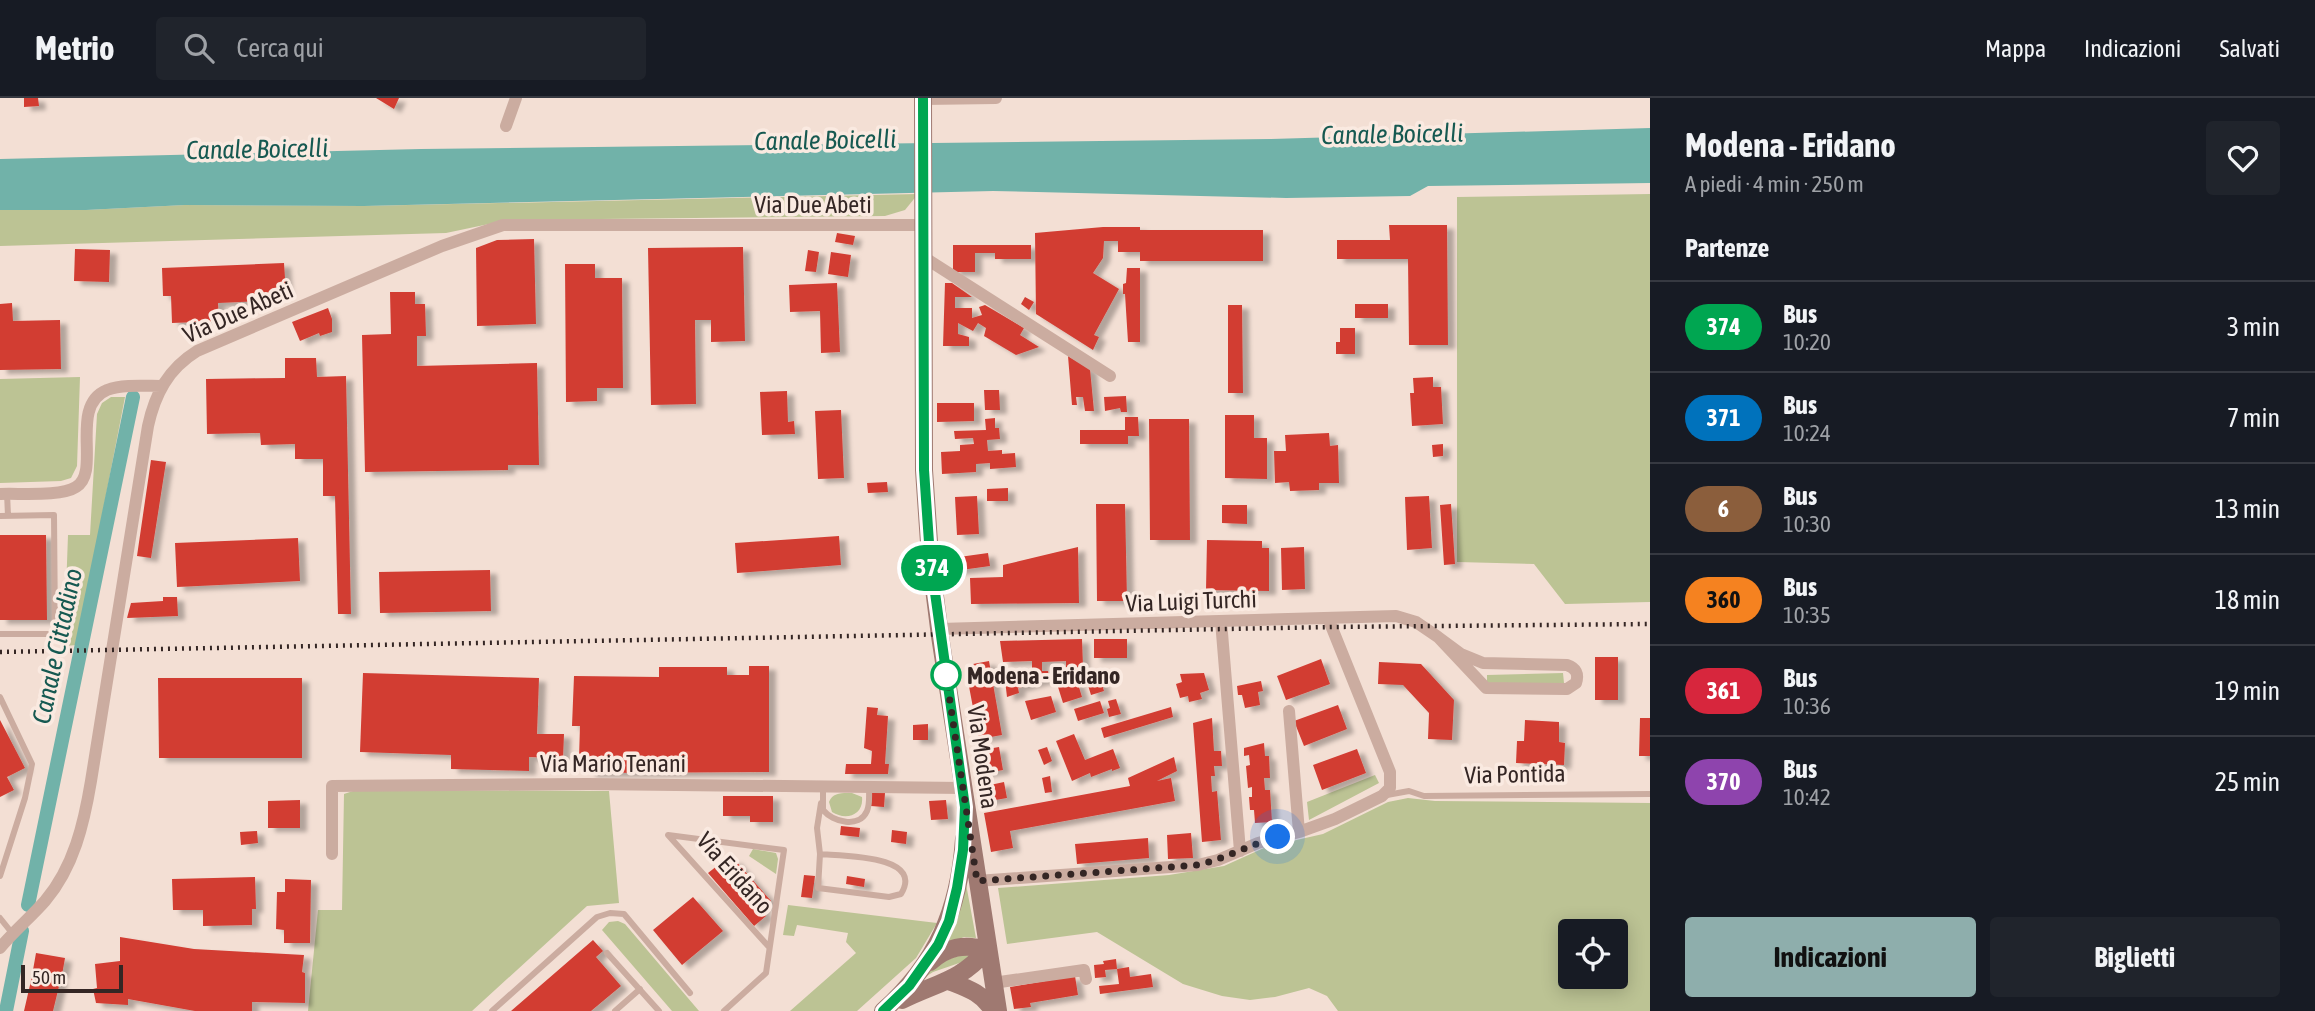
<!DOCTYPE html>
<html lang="it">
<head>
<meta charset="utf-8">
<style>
	:root { --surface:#171b24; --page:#20242c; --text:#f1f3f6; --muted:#9ea1a6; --line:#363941; --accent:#8eaeac }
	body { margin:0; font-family:"Asap Condensed",sans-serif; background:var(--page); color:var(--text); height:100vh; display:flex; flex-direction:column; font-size:26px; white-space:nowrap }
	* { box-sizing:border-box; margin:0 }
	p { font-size:23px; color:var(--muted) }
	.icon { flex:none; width:38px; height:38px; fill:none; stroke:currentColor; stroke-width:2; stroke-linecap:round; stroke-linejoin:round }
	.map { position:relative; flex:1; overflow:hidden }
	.drawer { display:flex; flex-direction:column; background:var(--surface); width:665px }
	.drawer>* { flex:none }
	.badge { padding:0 14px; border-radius:23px; font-size:24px; line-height:46px }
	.fabs { position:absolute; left:1558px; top:821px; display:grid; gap:14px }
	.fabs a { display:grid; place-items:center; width:70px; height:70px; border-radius:7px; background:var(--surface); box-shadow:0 4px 18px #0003; font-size:35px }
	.scale { position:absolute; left:21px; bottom:18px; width:102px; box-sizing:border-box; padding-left:7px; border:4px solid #342624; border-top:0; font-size:19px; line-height:24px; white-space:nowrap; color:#342624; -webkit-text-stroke:5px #faeae1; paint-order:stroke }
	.you { position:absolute; width:35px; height:35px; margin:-18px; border:5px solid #fff; border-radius:50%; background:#1a73e8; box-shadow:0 0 0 10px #1a73e833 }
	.map>.badge { position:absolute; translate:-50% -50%; box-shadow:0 0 0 4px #fff }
	h2 { padding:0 35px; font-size:26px; line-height:63px }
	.round { display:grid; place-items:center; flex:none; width:74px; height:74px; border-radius:7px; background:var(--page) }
	.headline { display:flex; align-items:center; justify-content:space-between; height:119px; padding:0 35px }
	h1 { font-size:33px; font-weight:700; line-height:52px }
	.button { display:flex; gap:14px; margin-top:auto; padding:14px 35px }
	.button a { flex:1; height:80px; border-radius:7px; background:var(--accent); color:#111; font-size:28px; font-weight:700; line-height:80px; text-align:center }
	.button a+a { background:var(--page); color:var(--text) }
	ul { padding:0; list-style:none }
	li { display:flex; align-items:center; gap:21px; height:91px; padding:0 35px; border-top:2px solid var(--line) }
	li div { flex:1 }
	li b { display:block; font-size:26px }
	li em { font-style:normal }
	li .badge { min-width:77px; font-weight:700; text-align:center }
	header { display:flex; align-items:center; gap:42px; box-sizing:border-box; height:98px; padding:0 35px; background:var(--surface); border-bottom:2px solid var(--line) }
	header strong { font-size:33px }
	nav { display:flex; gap:38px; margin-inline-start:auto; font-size:24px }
	.search { width:490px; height:63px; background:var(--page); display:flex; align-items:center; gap:18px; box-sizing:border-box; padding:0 24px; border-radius:7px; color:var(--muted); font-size:26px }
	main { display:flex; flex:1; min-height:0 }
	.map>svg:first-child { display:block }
</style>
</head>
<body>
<header>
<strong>Metrio</strong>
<div class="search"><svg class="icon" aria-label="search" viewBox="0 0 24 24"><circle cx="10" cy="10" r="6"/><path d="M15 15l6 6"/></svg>Cerca qui</div>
<nav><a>Mappa</a><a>Indicazioni</a><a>Salvati</a></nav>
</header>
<main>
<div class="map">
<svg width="1650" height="913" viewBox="0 0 1650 913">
	<defs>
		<filter id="shadow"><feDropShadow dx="7" dy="4" stdDeviation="2" flood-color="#0004"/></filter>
	</defs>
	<rect width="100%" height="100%" fill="#f3dfd4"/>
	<path fill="#bcc394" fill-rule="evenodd" d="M918,96L905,112L885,118L508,122L446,135L0,148V112H86L185,107L364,108Z
		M1650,96V504L1565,506L1534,466L1457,464V99Z
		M80,279L77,368L71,380L61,383L0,385V281Z
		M111,299H125L77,547L64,548L68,437H90L97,316L102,305Z
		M1563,575L1564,585L1487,587V577Z
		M1375,677L1379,685L1309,722L1307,704Z
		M356,692L609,693L619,805L587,808L472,913H308L318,812H342L344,696Z
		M852,695L862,699C864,717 846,723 832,714L829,704C833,694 842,695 852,695Z
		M1408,700L1435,703L1650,705V913H1338L1327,898L1309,890L1275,899L1250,902L1222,898L1183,886L1097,834L1007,846L998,790L1169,777L1224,768L1266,749L1323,736L1388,704ZM1570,833H1615V878H1570Z
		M753,751L776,755L778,761L776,776L749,758Z
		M964,775L976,840L964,839L945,846Z
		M788,807L937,825L916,860L857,913H790L856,855L846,844L848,835L797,827L794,838L783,837Z
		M618,823L625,826L699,913H672L602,832L609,824Z
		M965,856L968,858V862L933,874L919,883C934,869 945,861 965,856Z"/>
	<path fill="#71b2a9" d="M1650,30V85L1428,88L1410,98L1286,100L993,93L364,108L185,107L86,112H0V61L421,51L1271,41Z"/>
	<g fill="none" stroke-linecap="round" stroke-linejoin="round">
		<path stroke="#71b2a9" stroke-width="14" d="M28,807L133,299
			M6,913L22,833"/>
	</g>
	<path fill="#d23c33" filter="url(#shadow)" d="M24,0H38L39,8L24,9Z
		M376,0H399L394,11Z
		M1389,127H1447L1448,247H1409L1408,161H1337V142H1390Z
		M1103,129H1140V132H1263V163H1140V154H1118V143H1104L1103,160L1093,175L1119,191L1094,237L1099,239L1093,252L1036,216L1035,135Z
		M837,135L855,138L853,147L835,144Z
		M534,141L536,226L477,228L476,150L497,142Z
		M953,147H1031V161H995V155H975V174H953Z
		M743,149L745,243L711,244V222H695L696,306L651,307L648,150Z
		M75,151L110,152L109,184L74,183Z
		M808,152L819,154L816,174L805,173Z
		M831,154L851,157L848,179L828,176Z
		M284,165L286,195L261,196V203L218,205L219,223L172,225L171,198H163L162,170Z
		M565,166H595V180H622L623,290H597V303L566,304Z
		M1127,170H1140V244H1128L1125,196H1123V186L1126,185Z
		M837,185L840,254L821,255L820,213L790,214L789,187Z
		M945,185H952L972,199H955V210H972V220L982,217L979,209L985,207L1024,230L1020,237L1039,249L1016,257L984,238L986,230L978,225L973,233L958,225V236L969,239V248H943Z
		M390,194H415V206H425L426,238H417V268L537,265L539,367H508V372L365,374L362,237L391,236Z
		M1025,199L1034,204L1029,212L1021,206Z
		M12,205L13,223L60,222L61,271L0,272V206Z
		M1355,206H1388V220H1355Z
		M1228,207H1242L1243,295H1228Z
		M328,210L332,221V234L320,238L319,235L300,243L292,224Z
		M1340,230H1355V256H1336V244H1340Z
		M1068,258L1090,271L1094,313H1085L1083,299H1076L1077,307H1072Z
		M285,260H316L317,279L346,278L351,516H338L335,398H323V361H295V346L261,347L260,335L207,336L206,281L285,280Z
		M1433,279V289H1441L1443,326L1412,328L1410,295H1414L1413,280Z
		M984,292H999L1000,312H985Z
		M787,293L788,324L794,323L795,336L762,337L760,294Z
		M1126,298L1127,314H1121L1120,310L1105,313L1104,299Z
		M937,305H974V323L937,324Z
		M841,312L844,380L818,381L815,313Z
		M1225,317H1254V340H1267V381L1225,380Z
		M1125,319H1138L1139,338H1128V346H1080V332H1125Z
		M995,320V330H999L1000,341L987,342L988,353L1002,352V356L1015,355L1016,369L990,371V365L976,366V374L942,376L941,354L960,353V347L974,346L973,340L955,341L954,333L986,332L985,321Z
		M1149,321H1189L1190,442H1150Z
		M1329,335L1330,348L1338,347L1339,385H1319V392L1290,393L1289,384L1275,385L1274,353H1286L1285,337Z
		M1443,346V358L1433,359L1432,347Z
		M151,362L166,364L151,460L137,458Z
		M887,384L888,394L868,395L867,385Z
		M1008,390V403H987V391Z
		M977,398L979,436L957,437L955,399Z
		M1429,398L1432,450L1407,452L1405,399Z
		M1096,406H1125L1127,503H1097Z
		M1451,406L1455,466L1444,467L1440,407Z
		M1222,407H1247V426L1222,425Z
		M0,437H46L47,522H0Z
		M839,438L841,467L737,475L735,445Z
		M298,440L300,483L177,489L175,445Z
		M1207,442L1262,443V450H1269V493L1206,492Z
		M1078,449L1079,505L971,506L970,480L1003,479V467Z
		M1304,449L1305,491L1282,492L1281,450Z
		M988,455L990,468L954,473L952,460Z
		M490,472L491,513L380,515L379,474Z
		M163,499H177L178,518L127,520L131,505L163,503Z
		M1082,541L1083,569H1066V563L1042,564V573H1048L1049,581L1018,590L1019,595L1007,599L1005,582L1032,573V563L1003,564L1000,543Z
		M1094,541H1127V560H1094Z
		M1595,559H1618V602H1595Z
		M1321,561L1330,586L1286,602L1277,578Z
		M989,563L1002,637L979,641L967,578L975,576L973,566Z
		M1379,564L1421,566L1454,602L1452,642L1428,641L1429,615L1403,587L1378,586Z
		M749,568H769V674L589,675V661L579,660L580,628H572L574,578L659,579V569H727V577H749Z
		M363,575L539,580L537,636H564L563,660L529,659V673L451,671V657L360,654Z
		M1204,575L1209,592L1200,595L1202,601L1189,604L1188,598L1180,600L1176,586L1182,584L1180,576Z
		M1099,577L1104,593L1091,597L1086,581Z
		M158,580H302V660H159Z
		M1077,583L1082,599L1063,605L1058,589Z
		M1261,583L1263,593L1258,594L1260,607L1245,610L1242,597H1238L1237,588Z
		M1051,598L1056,614L1031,622L1025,603Z
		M1116,601L1121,616L1109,619L1107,611L1110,610L1108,603Z
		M1100,603L1104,615L1078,623L1074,611Z
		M1338,607L1347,631L1304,648L1294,623Z
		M867,609L878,610L877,617L888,618L885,666H889L888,676H845L846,666H871L872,653L864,650Z
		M1171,609L1173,619L1104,640L1101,630Z
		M1212,620L1214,653H1221L1222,668H1214L1215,678H1211L1212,694L1217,693L1221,742L1202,744L1193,625Z
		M1640,620H1650V658H1639Z
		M0,622L25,670L7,679L14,692L0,699Z
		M1525,622L1559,624V644L1565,645L1564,667L1516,665L1517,643H1524Z
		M928,626V642H913V627Z
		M1074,636L1085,662L1113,651L1120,670L1112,673V671L1091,679L1090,675L1072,683L1056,643Z
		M1264,645L1265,658H1269L1270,680H1264L1265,692H1270L1272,724L1255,725L1254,712H1250L1249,699H1252V689L1248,690L1246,668L1250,667L1249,657L1244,658V650Z
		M999,649L1003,672L980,676L976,653Z
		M1047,649L1052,663L1044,667L1038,652Z
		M1357,651L1366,675L1322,692L1313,667Z
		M1174,659L1177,673L1157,683L1171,680L1175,703L1010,733L1013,750L991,754L984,715L1130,688L1128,680Z
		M1050,678L1052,694L1045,695L1042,680Z
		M1004,684L1007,700L984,704L981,689Z
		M872,694L885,695L884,709L871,708Z
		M723,698H773V724H750V718H723Z
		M300,702V730H268V703Z
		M946,702L948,721L931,722L929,703Z
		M841,728L860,730L859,739L840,737Z
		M892,732L907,734L906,746L891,744Z
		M257,733L258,745L241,747L240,734Z
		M1191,735L1193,760L1168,761L1167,737Z
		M1148,740L1149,760L1077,766L1075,746Z
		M734,761L771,803L762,811L766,818L754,828L708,775L722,764L725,768Z
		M804,777L815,778L812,800L801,799Z
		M847,778L865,781L864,789L846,786Z
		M255,779L256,811H252V827L203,828V812H173L172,781Z
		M285,781L311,782L310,845H284V832L276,831L277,794H285Z
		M693,799L723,833L682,867L653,832Z
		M120,839L194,851L304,857L302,874L305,875V905L252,904V913H195L128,901V907L96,905L93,891L97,890L95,866L120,863Z
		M593,842L603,853L596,859L621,888L591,913H511Z
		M36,855L65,860L62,877L33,872Z
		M1116,861L1117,871L1105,872L1106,879L1095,880L1094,867L1104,866L1103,863Z
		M1129,869L1130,879L1151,876L1153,889L1100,896L1099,888L1119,886L1117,871Z
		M33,874L61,880L53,913H24Z
		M1075,878L1078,897L1030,905L1031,909L1014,911L1010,889Z"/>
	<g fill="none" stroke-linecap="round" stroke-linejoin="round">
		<path stroke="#cbaca0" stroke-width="6" d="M7,395L8,418
			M0,418L54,417L55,536H0
			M0,599L32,666L25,700L0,778
			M823,688V712C833,724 859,731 867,713C870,706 869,697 869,690
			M1387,697L1409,693L1424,698L1650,696
			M820,756C843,758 925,757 901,796L889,799L818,790L820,756L817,730L821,705
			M0,820L12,835
			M607,855L659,913
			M492,913L597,819L610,815L624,816L690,895
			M615,913L640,891
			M724,913L766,875L784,752L668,737L769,849"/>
		<path stroke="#cbaca0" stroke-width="12" d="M923,1L996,0
			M506,28L516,0
			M925,160L1110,278
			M0,396C19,395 61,399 76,389C102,374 68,308 107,292C123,286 145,288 162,288
			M1221,523L1240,753
			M940,531L1396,518L1416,524L1438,539L1486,590L1567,591L1576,585C1579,576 1576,570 1567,567L1483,565L1461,556L1438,539
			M1289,613L1299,734
			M332,756V688L588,686L963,690
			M977,783L1198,767L1218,762L1258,745L1299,734L1335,721L1382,698L1390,690V674L1328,520
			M0,850C14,833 31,819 45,803C74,769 84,725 91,683L148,328C155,296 168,271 197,253L442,148L503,127H925
			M993,885L1084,872L1086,881"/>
		<path stroke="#9f7971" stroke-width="18" d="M923,0L924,372L930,459L940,538L998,913
			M930,864C947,849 964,845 987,852
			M949,883C967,890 983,895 993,913
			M902,902C938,884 959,884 987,852
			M883,913C937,865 959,812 964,741"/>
		<path stroke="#342624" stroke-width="4.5" stroke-dasharray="2 5" stroke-linecap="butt" d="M0,554L1332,529L1650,526"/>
	</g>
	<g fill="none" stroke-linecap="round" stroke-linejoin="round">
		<defs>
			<path id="line" d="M883,913L909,888L938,847L949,823L957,790L963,752L965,709L930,459L924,372L923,0"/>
		</defs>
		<use href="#line" stroke="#fff" stroke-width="16"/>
		<use href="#line" stroke="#00a651" stroke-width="10"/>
		<path stroke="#342624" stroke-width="7" stroke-dasharray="0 12.6" d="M946,577L977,783L1198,767C1226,760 1251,746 1278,739"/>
	</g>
	<circle fill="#fff" stroke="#00a651" stroke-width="3.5" cx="946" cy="577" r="14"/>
	<g text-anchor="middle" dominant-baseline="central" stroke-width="7" stroke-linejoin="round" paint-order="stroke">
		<g font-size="24" fill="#342624" stroke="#faeae1">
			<text x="813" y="106">Via Due Abeti</text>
			<text transform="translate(238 214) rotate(-24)">Via Due Abeti</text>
			<text transform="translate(1191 503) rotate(-2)">Via Luigi Turchi</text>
			<text transform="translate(983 659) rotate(82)">Via Modena</text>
			<text x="613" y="665">Via Mario Tenani</text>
			<text transform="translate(1515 676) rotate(-1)">Via Pontida</text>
			<text transform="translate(735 775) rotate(48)">Via Eridano</text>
		</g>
		<g font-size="24" font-weight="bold" fill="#342624" stroke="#faeae1" text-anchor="start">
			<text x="967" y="577">Modena - Eridano</text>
		</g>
		<g font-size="26" font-style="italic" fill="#165951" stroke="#faeae1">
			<text transform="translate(1392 36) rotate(-1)">Canale Boicelli</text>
			<text transform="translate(825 42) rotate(-1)">Canale Boicelli</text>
			<text transform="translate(257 51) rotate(-1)">Canale Boicelli</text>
			<text transform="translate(57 548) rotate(-78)">Canale Cittadino</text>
		</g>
	</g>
</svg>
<div class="fabs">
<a><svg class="icon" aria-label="locate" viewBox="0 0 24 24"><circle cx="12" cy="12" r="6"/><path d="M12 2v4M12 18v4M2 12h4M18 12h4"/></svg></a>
</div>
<div class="scale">50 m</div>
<div class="you" style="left:1278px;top:739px"></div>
<b class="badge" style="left:932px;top:470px;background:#00a651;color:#fff">374</b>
</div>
<section class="drawer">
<div class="headline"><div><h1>Modena - Eridano</h1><p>A piedi · 4 min · 250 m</p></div><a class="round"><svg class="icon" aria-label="heart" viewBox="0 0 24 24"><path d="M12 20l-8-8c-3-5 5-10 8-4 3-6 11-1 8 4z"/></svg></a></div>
<h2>Partenze</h2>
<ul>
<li><span class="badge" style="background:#00a651;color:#fff">374</span><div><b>Bus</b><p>10:20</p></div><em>3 min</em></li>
<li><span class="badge" style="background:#0072bc;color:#fff">371</span><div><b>Bus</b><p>10:24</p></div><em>7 min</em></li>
<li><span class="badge" style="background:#8b5e3c;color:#fff">6</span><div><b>Bus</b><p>10:30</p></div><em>13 min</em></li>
<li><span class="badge" style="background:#f58220;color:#111">360</span><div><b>Bus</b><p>10:35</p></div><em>18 min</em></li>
<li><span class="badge" style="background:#d7263d;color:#fff">361</span><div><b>Bus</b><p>10:36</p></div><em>19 min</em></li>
<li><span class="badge" style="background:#8e44ad;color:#fff">370</span><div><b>Bus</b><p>10:42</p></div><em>25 min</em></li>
</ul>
<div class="button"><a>Indicazioni</a><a>Biglietti</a></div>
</section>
</main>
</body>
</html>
